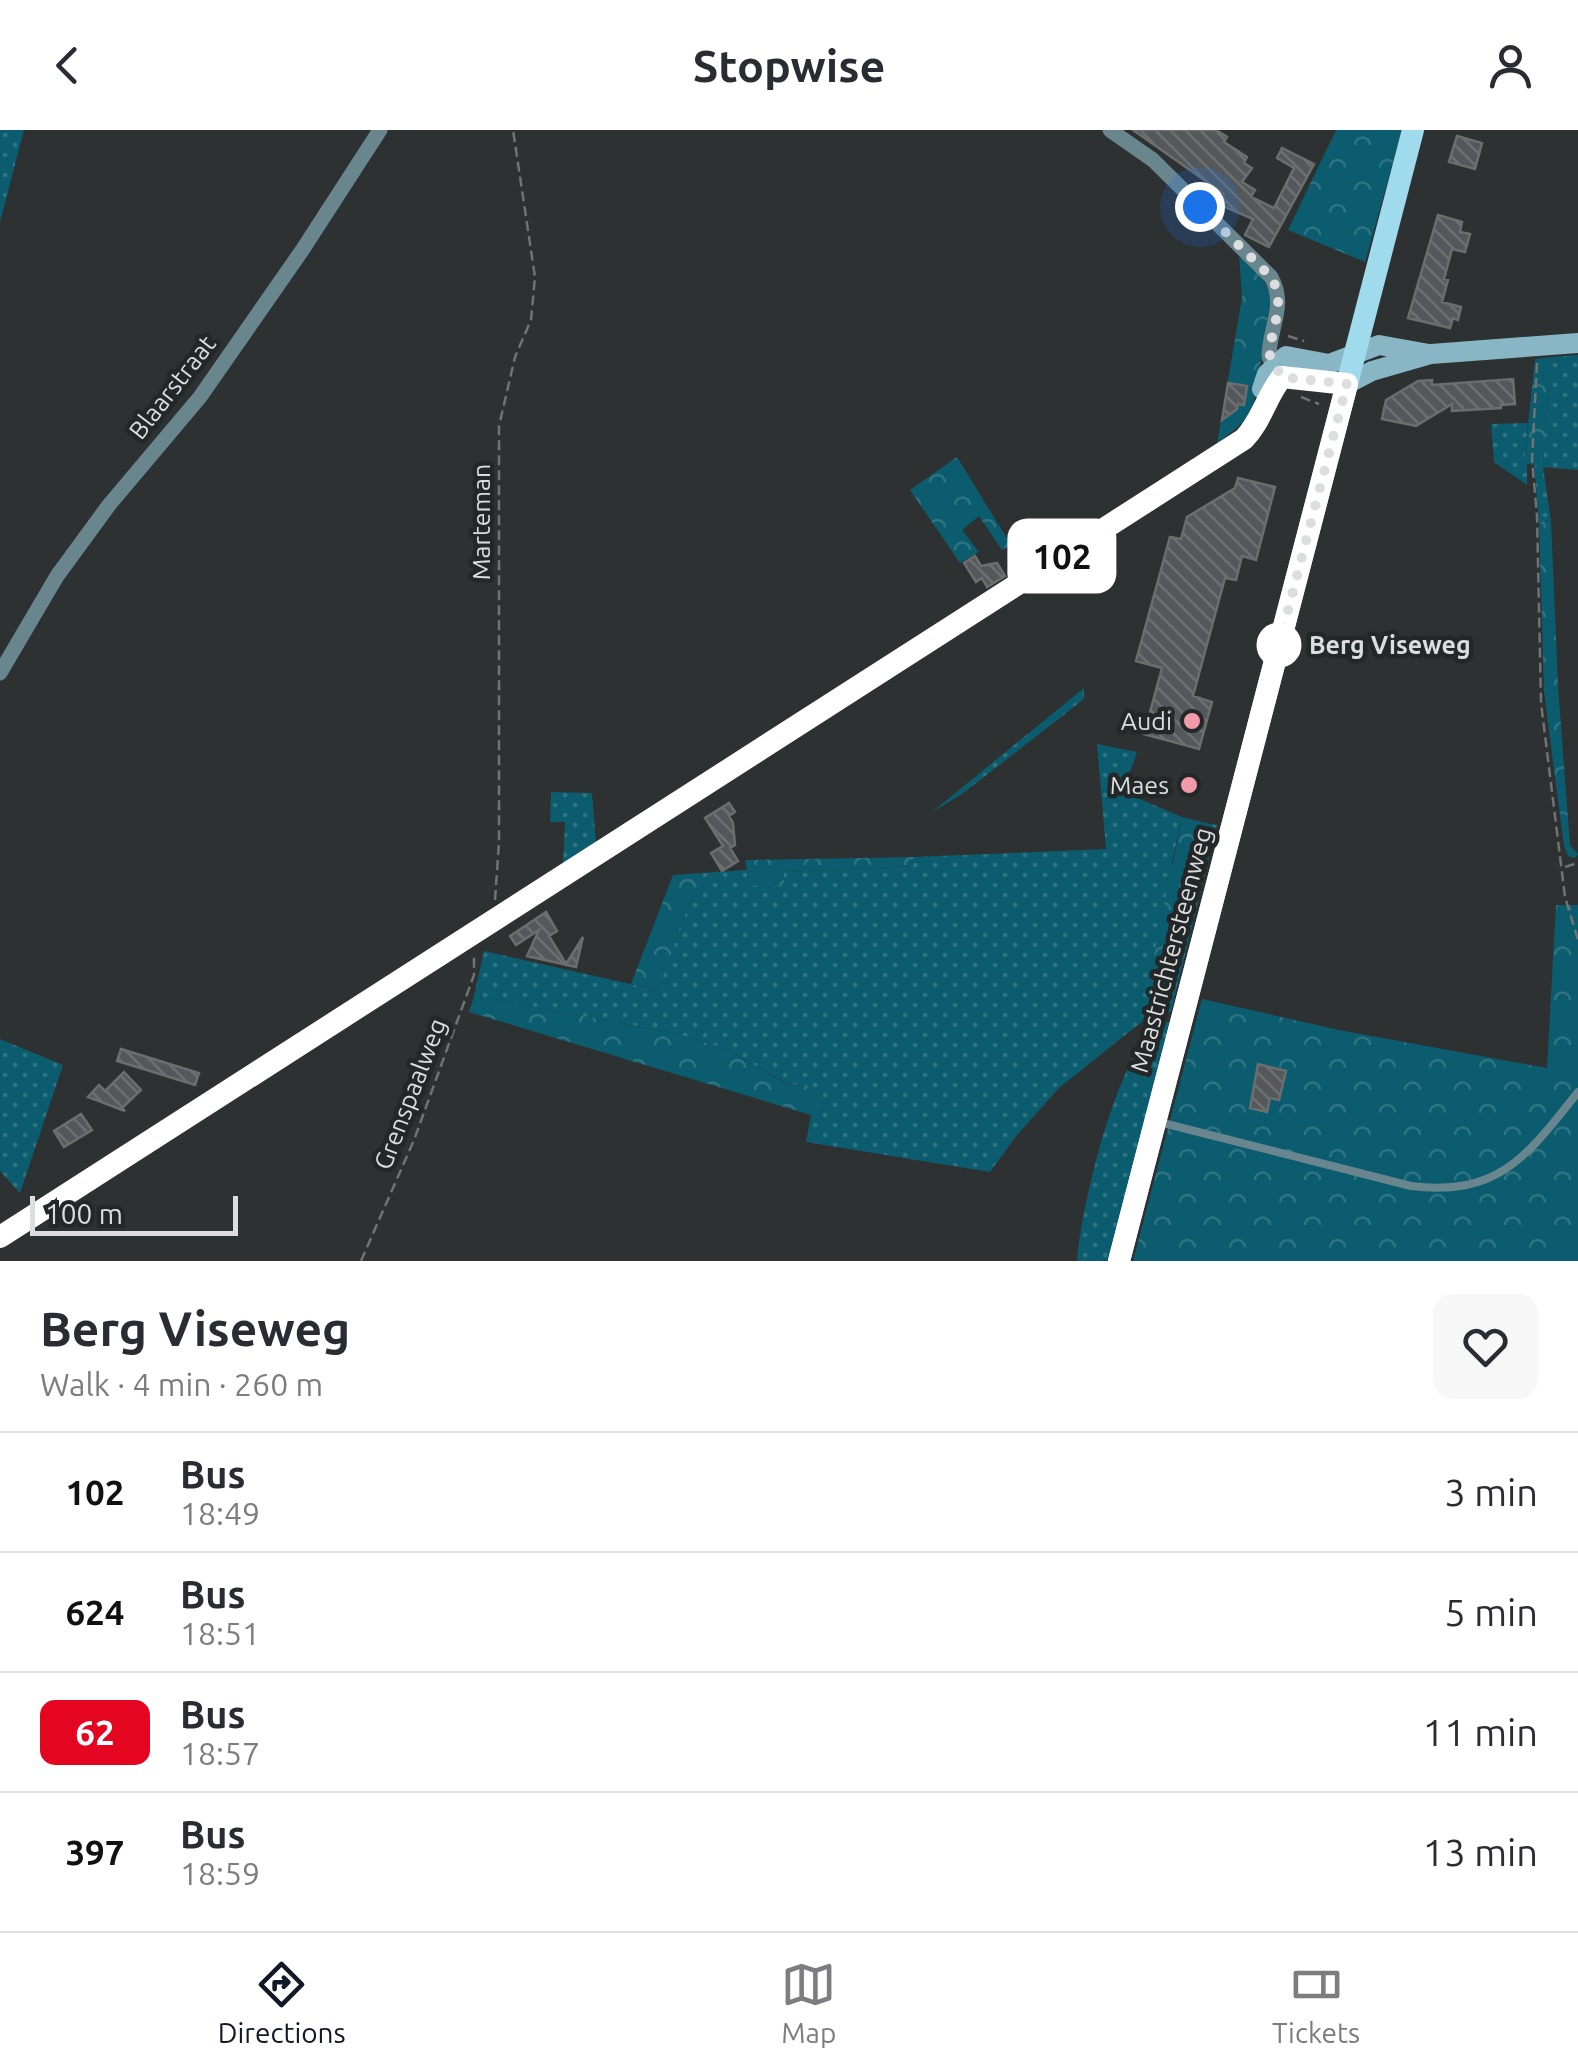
<!DOCTYPE html>
<html lang="en">
<head>
<meta charset="utf-8">
<style>
	:root { --surface:#fff; --page:#f7f7f7; --text:#2b2b33; --muted:#7c7c81; --line:#e1e1e2; --accent:#111827 }
	body { margin:0; font-family:Ubuntu,sans-serif; background:var(--page); color:var(--text); height:100vh; display:flex; flex-direction:column; font-size:38px; white-space:nowrap }
	* { box-sizing:border-box; margin:0 }
	p { font-size:32px; color:var(--muted) }
	.icon { flex:none; width:55px; height:55px; fill:none; stroke:currentColor; stroke-width:2; stroke-linecap:round; stroke-linejoin:round }
	.map { position:relative; height:1131px; overflow:hidden }
	.sheet { display:flex; flex-direction:column; background:var(--surface); flex:1 }
	.sheet>* { flex:none }
	.badge { padding:0 20px; border-radius:15px; font-size:35px; line-height:65px }
	.scale { position:absolute; left:30px; bottom:25px; width:208px; box-sizing:border-box; padding-left:10px; border:5px solid #dbddde; border-top:0; font-size:28px; line-height:35px; white-space:nowrap; color:#dbddde; -webkit-text-stroke:8px #232728; paint-order:stroke }
	.you { position:absolute; width:50px; height:50px; margin:-25px; border:8px solid #fff; border-radius:50%; background:#1a73e8; box-shadow:0 0 0 15px #1a73e833 }
	.map>.badge { position:absolute; translate:-50% -50%; box-shadow:0 0 0 5px #fff }
	.round { display:grid; place-items:center; flex:none; width:105px; height:105px; border-radius:20px; background:var(--page) }
	.headline { display:flex; align-items:center; justify-content:space-between; height:170px; padding:0 40px }
	h1 { font-size:48px; font-weight:700; line-height:75px }
	ul { padding:0; list-style:none }
	li { display:flex; align-items:center; gap:30px; height:120px; padding:0 40px; border-top:2px solid var(--line) }
	li div { flex:1 }
	li b { display:block; font-size:38px }
	li em { font-style:normal }
	li .badge { min-width:110px; font-weight:700; text-align:center }
	header { display:flex; justify-content:space-between; align-items:center; height:130px; padding:0 40px; background:var(--surface); font-size:45px; font-weight:700 }
	.menu { display:flex; justify-content:space-around; align-items:center; height:140px; border-top:2px solid var(--line); background:var(--surface); font-size:28px; color:var(--muted) }
	.menu a { display:grid; justify-items:center; gap:5px }
	.menu .selected { color:var(--accent) }
	.map>svg:first-child { display:block }
</style>
</head>
<body>
<header><svg class="icon" aria-label="back" viewBox="0 0 24 24"><path d="M15 5l-7 7 7 7"/></svg>Stopwise<svg class="icon" aria-label="person" viewBox="0 0 24 24"><circle cx="12" cy="8" r="4"/><path d="M4 21q1-7 8-7t8 7"/></svg></header>
<div class="map">
<svg width="1578" height="1131" viewBox="0 0 1578 1131">
	<defs>
		<pattern id="grass-dots" width="8" height="8" patternUnits="userSpaceOnUse" patternTransform="scale(2.5)"><rect width="8" height="8" fill="#0b5c6e"/><path d="M2 2h.1M6 6h.1" fill="none" stroke="#2e7382" stroke-width="1.8" stroke-linecap="round"/></pattern>
		<pattern id="forest-crowns" width="20" height="18" patternUnits="userSpaceOnUse" patternTransform="scale(2.5)"><rect width="20" height="18" fill="#0b5c6e"/><path d="M2 6a3 3 0 1 1 6 0M12 15a3 3 0 1 1 6 0" fill="none" stroke="#2e7382"/></pattern>
		<pattern id="building-back-hatch" width="6" height="6" patternUnits="userSpaceOnUse" patternTransform="scale(2.5)"><rect width="6" height="6" fill="#54585a"/><path d="M-1 5l2 2M0 0l6 6M5-1l2 2" fill="none" stroke="#6c7071"/></pattern>
	</defs>
	<rect width="100%" height="100%" fill="#2d3132"/>
	<path fill="url(#grass-dots)" d="M0,0H24L0,92Z
		M1578,225V340L1543,337L1551,391L1539,392L1534,334L1543,336L1551,227Z
		M1528,293L1524,332L1527,333V355L1494,332L1491,294Z
		M1084,558V569L962,664L932,682Z
		M1097,614L1137,622L1123,662L1182,687L1172,732L1171,845L1210,694L1217,695L1171,882L1149,886L1059,958L1017,1005L990,1042L806,1012L811,985L818,973L804,954L789,955L726,919L674,903L474,866L484,821L657,860L701,743L747,740L750,755L784,756V742L913,736L914,727L1106,719Z
		M551,662L592,663L596,714L563,734L565,692H550Z
		M1163,892H1170L1108,1131H1077C1081,1079 1117,918 1163,892Z
		M0,909L63,935L20,1063L0,1041Z"/>
	<path fill="url(#forest-crowns)" d="M1336,0H1402L1365,132L1288,100Z
		M1239,124C1252,138 1268,150 1271,170L1254,272L1248,288L1217,314L1242,168Z
		M1551,227L1543,337L1524,333L1535,229Z
		M957,327L1011,415L1002,420L979,386L962,400L979,422L960,433L910,360Z
		M1551,391L1558,556L1570,715L1578,724L1575,728L1568,726L1564,716L1544,561L1539,392Z
		M1182,687L1210,694L1171,846L1151,841Z
		M914,727L913,736L784,742V757L750,755L745,730Z
		M701,743L658,860L631,854L673,745Z
		M1556,775H1578V1131H1133L1202,869L1339,900L1547,938Z
		M474,866L674,903L726,919L788,955L804,954L819,961L818,973L811,985L469,882Z"/>
	<path fill="url(#building-back-hatch)" stroke="#6a6e6f" stroke-width="2.5" d="M1133,0H1216L1227,7L1224,12L1247,27L1244,33L1252,38L1242,52L1255,60L1251,67L1274,78L1294,38L1277,28L1282,18L1314,34L1269,117L1245,105L1253,89L1218,74L1224,64Z
		M1457,6L1482,13L1475,39L1449,32Z
		M1438,85L1462,92L1460,102L1470,104L1465,122L1452,119L1444,149L1448,150L1442,172L1461,177L1458,190L1453,188L1450,198L1408,188Z
		M1513,249L1515,274L1501,275V278L1452,281V274L1416,296L1382,289L1386,270L1418,251L1432,250V255Z
		M1228,253L1247,256L1244,275L1238,274L1237,279L1222,290Z
		M1238,348L1275,357L1256,430L1242,426L1236,450L1225,448L1193,566L1212,572L1199,619L1144,604L1162,538L1136,531L1170,407L1181,409L1187,387L1235,358Z
		M975,426L981,436L997,433L1005,446L987,457L982,448L976,452L964,433Z
		M729,673L735,682L729,686L733,693L735,715L730,718L738,731L722,741L711,723L723,716L705,688Z
		M546,782L557,801L549,806L566,834L583,807L576,837L527,826L539,800L516,815L510,806Z
		M121,919L199,943L195,955L117,931Z
		M1258,934L1286,941L1279,970L1270,968L1267,982L1250,978Z
		M124,942L141,960L122,978L125,981L88,967L99,955L105,961Z
		M81,984L92,1000L64,1017L54,1001Z"/>
	<g fill="none" stroke-linecap="round" stroke-linejoin="round">
		<path stroke="#707374" stroke-width="2.5" stroke-dasharray="10 5" stroke-linecap="butt" d="M1288,206L1304,211
			M1537,233L1532,330L1537,386L1541,573L1565,767L1578,810
			M1301,267L1319,274
			M1565,737L1578,733
			M495,770L499,712V296L515,227L531,190L535,147L513,0
			M361,1131L414,1010L474,845V824"/>
		<path stroke="#69858e" stroke-width="8" d="M1159,992L1411,1056C1499,1067 1528,1025 1578,962"/>
		<path stroke="#69858e" stroke-width="15" d="M1110,0L1153,30L1271,147C1287,176 1269,197 1269,227L1279,244
			M0,543L57,446L109,375L200,267L303,119L380,0"/>
		<path stroke="#88b6c4" stroke-width="20" d="M1262,259L1267,244L1286,226L1329,234L1379,215L1429,224
			M0,1107L1244,309C1261,292 1266,267 1282,247L1347,254L1372,241L1431,224L1578,213"/>
		<path stroke="#9fdbed" stroke-width="22" d="M1119,1131L1413,0"/>
	</g>
	<g fill="none" stroke-linecap="round" stroke-linejoin="round">
		<defs>
			<path id="line" d="M0,1107L1244,309C1261,292 1266,267 1282,247L1347,254L1119,1131"/>
		</defs>
		<use href="#line" stroke="#fff" stroke-width="22"/>
		<use href="#line" stroke="#fff" stroke-width="15"/>
		<path stroke="#dbddde" stroke-width="10" stroke-dasharray="0 18" d="M1200,77L1271,147C1288,176 1269,198 1270,227L1282,247L1347,254L1279,515"/>
	</g>
	<circle fill="#fff" stroke="#fff" stroke-width="5" cx="1279" cy="515" r="20"/>
	<g fill="#f39aaa" stroke="#232728" stroke-width="4">
		<circle cx="1192" cy="591" r="10"/>
		<circle cx="1189" cy="655" r="10"/>
	</g>
	<g text-anchor="middle" dominant-baseline="central" stroke-width="9" stroke-linejoin="round" paint-order="stroke">
		<g font-size="25" fill="#dbddde" stroke="#232728">
			<text transform="translate(172 257) rotate(-52)">Blaarstraat</text>
			<text transform="translate(481 392) rotate(-90)">Marteman</text>
			<text transform="translate(1171 820) rotate(-75)">Maastrichtersteenweg</text>
			<text transform="translate(410 964) rotate(-69)">Grenspaalweg</text>
		</g>
		<g font-size="25" font-weight="bold" fill="#dbddde" stroke="#232728" text-anchor="start">
			<text x="1309" y="515">Berg Viseweg</text>
		</g>
		<g font-size="25" fill="#dbddde" stroke="#232728" text-anchor="end">
			<text x="1172" y="591">Audi</text>
			<text x="1169" y="655">Maes</text>
		</g>
	</g>
</svg>
<div class="scale">100 m</div>
<div class="you" style="left:1200px;top:77px"></div>
<b class="badge" style="left:1062px;top:426px;background:#fff;color:#111">102</b>
</div>
<section class="sheet">
<div class="headline"><div><h1>Berg Viseweg</h1><p>Walk · 4 min · 260 m</p></div><a class="round"><svg class="icon" aria-label="heart" viewBox="0 0 24 24"><path d="M12 20l-8-8c-3-5 5-10 8-4 3-6 11-1 8 4z"/></svg></a></div>
<ul>
<li><span class="badge" style="background:#fff;color:#111">102</span><div><b>Bus</b><p>18:49</p></div><em>3 min</em></li>
<li><span class="badge" style="background:#fff;color:#111">624</span><div><b>Bus</b><p>18:51</p></div><em>5 min</em></li>
<li><span class="badge" style="background:#e40521;color:#fff">62</span><div><b>Bus</b><p>18:57</p></div><em>11 min</em></li>
<li><span class="badge" style="background:#fff;color:#111">397</span><div><b>Bus</b><p>18:59</p></div><em>13 min</em></li>
</ul>
</section>
<nav class="menu">
<a class="selected"><svg class="icon" aria-label="directions" viewBox="0 0 24 24"><path d="M12 3l9 9-9 9-9-9zM9 14v-3h6M13 9l2 2-2 2"/></svg>Directions</a>
<a><svg class="icon" aria-label="map" viewBox="0 0 24 24"><path d="M3 6l6-2 6 2 6-2v14l-6 2-6-2-6 2zM9 4v14M15 6v14"/></svg>Map</a>
<a><svg class="icon" aria-label="tickets" viewBox="0 0 24 24"><path d="M3 7h18v10H3zM15 7v10"/></svg>Tickets</a>
</nav>
</body>
</html>
